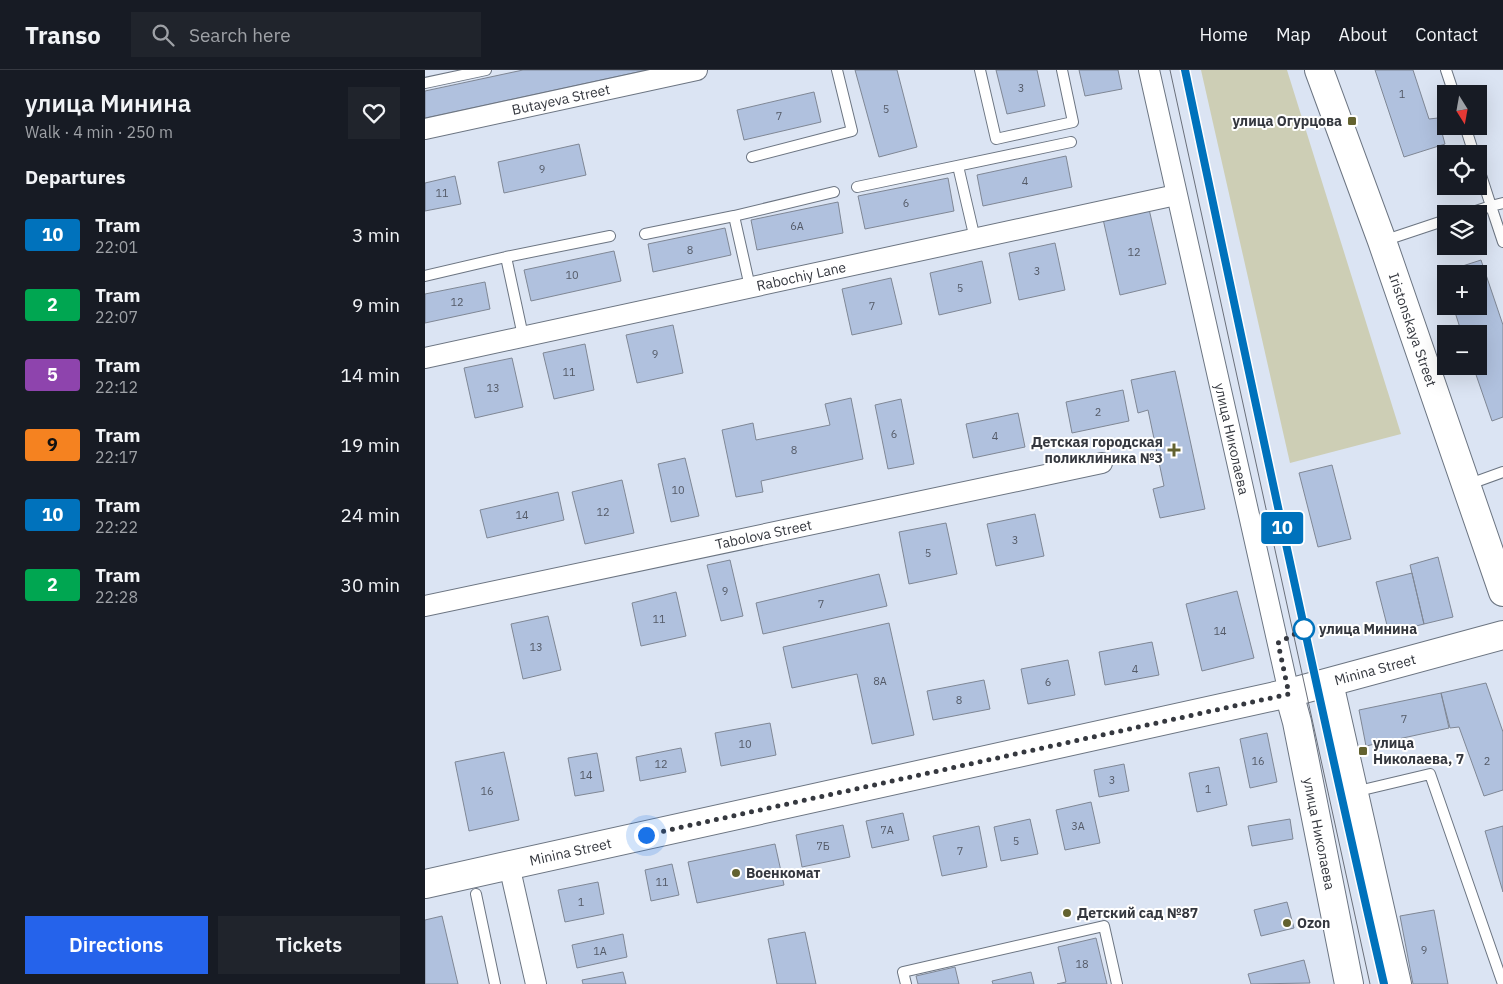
<!DOCTYPE html>
<html lang="en">
<head>
<meta charset="utf-8">
<style>
	:root { --surface:#171b24; --page:#20242c; --text:#f1f3f6; --muted:#9ea1a6; --line:#363941; --accent:#2563eb }
	body { margin:0; font-family:"IBM Plex Sans",sans-serif; background:var(--page); color:var(--text); height:100vh; display:flex; flex-direction:column; font-size:19px; white-space:nowrap }
	* { box-sizing:border-box; margin:0 }
	p { font-size:16px; color:var(--muted) }
	.icon { flex:none; width:28px; height:28px; fill:none; stroke:currentColor; stroke-width:2; stroke-linecap:round; stroke-linejoin:round }
	.map { position:relative; flex:1; overflow:hidden }
	.side { display:flex; flex-direction:column; background:var(--surface); width:425px }
	.side>* { flex:none }
	.badge { padding:0 10px; border-radius:4px; font-size:18px; line-height:32px }
	.needle { width:32px; rotate:169deg }
	.tools { position:absolute; left:1012px; top:15px; display:grid; gap:10px }
	.tools a { display:grid; place-items:center; width:50px; height:50px; border-radius:0px; background:var(--surface); box-shadow:0 5px 20px #0002; font-size:25px }
	.you { position:absolute; width:25px; height:25px; margin:-12px; border:4px solid #fff; border-radius:50%; background:#1a73e8; box-shadow:0 0 0 8px #1a73e833 }
	.map>.badge { position:absolute; translate:-50% -50%; box-shadow:0 0 0 2px #fff }
	h2 { padding:0 25px; font-size:19px; line-height:45px }
	.round { display:grid; place-items:center; flex:none; width:52px; height:52px; border-radius:0px; background:var(--page) }
	.headline { display:flex; align-items:center; justify-content:space-between; height:85px; padding:0 25px }
	h1 { font-size:24px; font-weight:600; line-height:38px }
	.button { display:flex; gap:10px; margin-top:auto; padding:10px 25px }
	.button a { flex:1; height:58px; border-radius:0px; background:var(--accent); color:#fff; font-size:20px; font-weight:600; line-height:58px; text-align:center }
	.button a+a { background:var(--page); color:var(--text) }
	ul { padding:0; list-style:none }
	li { display:flex; align-items:center; gap:15px; height:70px; padding:0 25px }
	li div { flex:1 }
	li b { display:block; font-size:19px }
	li em { font-style:normal }
	li .badge { min-width:55px; font-weight:700; text-align:center }
	header { display:flex; align-items:center; gap:30px; box-sizing:border-box; height:70px; padding:0 25px; background:var(--surface); border-bottom:1px solid var(--line) }
	header strong { font-size:24px }
	nav { display:flex; gap:28px; margin-inline-start:auto; font-size:18px }
	.search { width:350px; height:45px; background:var(--page); display:flex; align-items:center; gap:12px; box-sizing:border-box; padding:0 18px; border-radius:0px; color:var(--muted); font-size:19px }
	main { display:flex; flex:1; min-height:0 }
	.map>svg:first-child { display:block }
</style>
</head>
<body>
<header>
<strong>Transo</strong>
<div class="search"><svg class="icon" aria-label="search" viewBox="0 0 24 24"><circle cx="10" cy="10" r="6"/><path d="M15 15l6 6"/></svg>Search here</div>
<nav><a>Home</a><a>Map</a><a>About</a><a>Contact</a></nav>
</header>
<main>
<section class="side">
<div class="headline"><div><h1>улица Минина</h1><p>Walk · 4 min · 250 m</p></div><a class="round"><svg class="icon" aria-label="heart" viewBox="0 0 24 24"><path d="M12 20l-8-8c-3-5 5-10 8-4 3-6 11-1 8 4z"/></svg></a></div>
<h2>Departures</h2>
<ul>
<li><span class="badge" style="background:#0072bc;color:#fff">10</span><div><b>Tram</b><p>22:01</p></div><em>3 min</em></li>
<li><span class="badge" style="background:#00a651;color:#fff">2</span><div><b>Tram</b><p>22:07</p></div><em>9 min</em></li>
<li><span class="badge" style="background:#8e44ad;color:#fff">5</span><div><b>Tram</b><p>22:12</p></div><em>14 min</em></li>
<li><span class="badge" style="background:#f58220;color:#111">9</span><div><b>Tram</b><p>22:17</p></div><em>19 min</em></li>
<li><span class="badge" style="background:#0072bc;color:#fff">10</span><div><b>Tram</b><p>22:22</p></div><em>24 min</em></li>
<li><span class="badge" style="background:#00a651;color:#fff">2</span><div><b>Tram</b><p>22:28</p></div><em>30 min</em></li>
</ul>
<div class="button"><a>Directions</a><a>Tickets</a></div>
</section>
<div class="map">
<svg width="1078" height="914" viewBox="0 0 1078 914">
	<rect width="100%" height="100%" fill="#dbe4f3"/>
	<path fill="#cdceb5" d="M776,0H862L976,364L865,393Z"/>
	<path fill="#b0c1de" stroke="#7f8795" d="M98,0H222L0,48V21Z
		M430,0H472L492,77L454,87Z
		M571,0H612L620,36L582,44Z
		M654,0H693L697,19L660,26Z
		M950,0H988L1004,49L1013,48L1020,74L979,87Z
		M389,22L396,52L319,70L312,40Z
		M154,74L161,105L79,123L73,92Z
		M641,86L647,117L558,136L552,105Z
		M30,106L36,134L0,141V113Z
		M523,108L529,141L440,159L433,126Z
		M413,132L418,163L332,180L326,150Z
		M724,139L741,214L695,225L678,149Z
		M300,158L306,185L228,202L223,174Z
		M630,173L640,220L594,230L584,183Z
		M189,181L196,211L106,231L99,200Z
		M1056,190L1078,255V347L1067,351L1048,296H1054V264H1037L1028,236H1054V204H1021V218L1016,203Z
		M557,191L566,233L514,245L505,203Z
		M466,208L477,254L427,265L417,219Z
		M60,212L65,239L0,253V224Z
		M248,255L258,303L212,313L201,265Z
		M160,274L169,320L129,329L118,283Z
		M87,288L98,337L50,348L39,298Z
		M750,301L780,439L735,448L728,419L739,416L723,340L713,343L706,310Z
		M698,320L704,351L647,363L641,332Z
		M426,328L438,389L336,411L338,422L311,427L297,360L328,353L331,370L405,355L400,334Z
		M476,329L489,394L463,399L450,335Z
		M593,343L600,377L548,388L541,354Z
		M260,388L274,446L246,452L233,394Z
		M907,395L926,469L893,477L874,403Z
		M197,410L209,463L160,474L147,422Z
		M133,422L139,450L62,468L55,440Z
		M610,444L619,486L571,496L562,454Z
		M521,453L532,504L484,514L474,462Z
		M1013,487L1028,547L999,554L985,495Z
		M305,490L318,546L296,551L282,495Z
		M987,503L999,554L964,563L951,512Z
		M454,504L462,536L338,564L331,533Z
		M812,521L829,588L777,601L761,534Z
		M251,522L261,566L216,576L207,533Z
		M123,546L136,600L98,609L86,554Z
		M464,553L489,665L447,674L432,604L367,618L358,577Z
		M727,572L734,605L680,615L674,582Z
		M643,590L650,625L603,634L596,599Z
		M559,610L565,639L508,650L502,621Z
		M1061,613L1078,662V720L1059,726L1034,657L1025,658L1016,623Z
		M1016,623L1024,658L941,676L934,640Z
		M345,653L351,685L296,696L290,663Z
		M842,663L852,712L825,718L815,669Z
		M256,678L261,702L215,711L211,687Z
		M79,682L94,750L44,761L30,692Z
		M172,683L179,721L150,726L143,688Z
		M699,694L704,721L674,727L669,700Z
		M794,697L802,735L772,742L764,703Z
		M666,732L675,773L640,780L631,740Z
		M478,743L484,770L447,778L441,751Z
		M605,749L613,784L576,791L569,757Z
		M865,749L868,769L827,776L823,756Z
		M418,755L425,787L377,797L371,765Z
		M554,756L562,797L517,806L508,766Z
		M1078,756V822L1060,761Z
		M350,774L359,815L272,833L263,792Z
		M247,794L254,825L226,831L220,800Z
		M173,812L179,844L140,852L133,820Z
		M862,832L869,858L836,866L829,840Z
		M1009,840L1023,914H988L975,846Z
		M17,846L33,914H0V850Z
		M380,862L391,914H352L343,869Z
		M198,864L202,887L152,898L147,875Z
		M671,868L682,914H632L641,912L633,877Z
		M879,890L885,913L826,914L823,904Z
		M530,897L534,914H493L491,906Z
		M198,902L201,914H158L157,910Z
		M606,902L609,914H568L567,911Z"/>
	<g fill="none" stroke-linecap="round" stroke-linejoin="round">
		<defs>
			<path id="lane" d="M555,0L571,69L648,52L637,0
				M1021,0L1029,24
				M0,13L61,0
				M1040,56L1049,84
				M327,87L427,61L412,0
				M533,96L550,169
				M432,117L646,72
				M1078,133L1066,136L1078,172
				M1042,144L1066,136L1054,99
				M220,164L309,146
				M958,171L1021,150
				M0,206L81,187
				M325,217L309,146L409,122
				M98,266L81,187L185,166
				M1042,415L1078,402
				M929,722L1005,704L1078,914
				M51,824L70,914
				M481,914L478,902L679,856L692,914"/>
			<g id="street">
				<path id="s1" d="M724,0L864,623"/>
				<path id="s2" d="M0,59L272,0"/>
				<path id="s3" d="M0,288L751,125"/>
				<path id="s4" d="M0,536L677,393"/>
				<path d="M84,795L111,914"/>
			</g>
			<g id="secondary">
				<path id="s5" d="M894,0L957,171L1078,522"/>
				<path d="M904,613L972,914"/>
				<path id="s6" d="M864,623L872,652L924,914"/>
				<path id="s7" d="M0,814L864,623L1078,565"/>
			</g>
		</defs>
		<use href="#lane" stroke="#6c7582" stroke-width="12"/>
		<use href="#street" stroke="#6c7582" stroke-width="22"/>
		<use href="#secondary" stroke="#6c7582" stroke-width="30"/>
		<use href="#lane" stroke="#fff" stroke-width="10"/>
		<use href="#street" stroke="#fff" stroke-width="20"/>
		<use href="#secondary" stroke="#fff" stroke-width="28"/>
		<path stroke="#6a6f79" stroke-width="1" d="M745,0L945,914
			M760,0C823,305 889,610 959,914"/>
	</g>
	<g fill="none" stroke-linecap="round" stroke-linejoin="round">
		<defs>
			<path id="line" d="M760,0C824,305 889,610 959,914"/>
		</defs>
		<use href="#line" stroke="#fff" stroke-width="11"/>
		<use href="#line" stroke="#0072bc" stroke-width="8"/>
		<path stroke="#35383f" stroke-width="5" stroke-dasharray="0 9" d="M221,765L864,624L853,573L879,559"/>
	</g>
	<g fill="#63622f" stroke="#fff" stroke-width="2">
		<rect x="922" y="46" width="10" height="10" rx="2.5"/>
		<path d="M746.5 372.5h5v5h5v5h-5v5h-5v-5h-5v-5h5z"/>
		<rect x="933" y="676" width="10" height="10" rx="2.5"/>
		<circle cx="311" cy="803" r="5"/>
		<circle cx="642" cy="843" r="5"/>
		<circle cx="862" cy="853" r="5"/>
	</g>
	<circle fill="#fff" stroke="#0072bc" stroke-width="2.5" cx="879" cy="559" r="10"/>
	<g text-anchor="middle" dominant-baseline="central" stroke-width="4" stroke-linejoin="round" paint-order="stroke">
		<g font-size="11" fill="#545a67">
			<text x="596" y="18">3</text>
			<text x="977" y="24">1</text>
			<text x="461" y="39">5</text>
			<text x="354" y="46">7</text>
			<text x="117" y="99">9</text>
			<text x="600" y="111">4</text>
			<text x="17" y="123">11</text>
			<text x="481" y="133">6</text>
			<text x="372" y="156">6А</text>
			<text x="265" y="180">8</text>
			<text x="709" y="182">12</text>
			<text x="612" y="201">3</text>
			<text x="147" y="205">10</text>
			<text x="535" y="218">5</text>
			<text x="32" y="232">12</text>
			<text x="447" y="236">7</text>
			<text x="230" y="284">9</text>
			<text x="144" y="302">11</text>
			<text x="68" y="318">13</text>
			<text x="673" y="342">2</text>
			<text x="469" y="364">6</text>
			<text x="570" y="366">4</text>
			<text x="369" y="380">8</text>
			<text x="253" y="420">10</text>
			<text x="178" y="442">12</text>
			<text x="97" y="445">14</text>
			<text x="590" y="470">3</text>
			<text x="503" y="483">5</text>
			<text x="300" y="521">9</text>
			<text x="396" y="534">7</text>
			<text x="234" y="549">11</text>
			<text x="795" y="561">14</text>
			<text x="111" y="577">13</text>
			<text x="710" y="599">4</text>
			<text x="455" y="611">8А</text>
			<text x="623" y="612">6</text>
			<text x="534" y="630">8</text>
			<text x="979" y="649">7</text>
			<text x="320" y="674">10</text>
			<text x="833" y="691">16</text>
			<text x="1062" y="691">2</text>
			<text x="236" y="694">12</text>
			<text x="161" y="705">14</text>
			<text x="687" y="710">3</text>
			<text x="783" y="719">1</text>
			<text x="62" y="721">16</text>
			<text x="653" y="756">3А</text>
			<text x="462" y="760">7А</text>
			<text x="591" y="771">5</text>
			<text x="398" y="776">7Б</text>
			<text x="535" y="781">7</text>
			<text x="237" y="812">11</text>
			<text x="156" y="832">1</text>
			<text x="999" y="880">9</text>
			<text x="175" y="881">1А</text>
			<text x="657" y="894">18</text>
		</g>
		<g font-size="14" fill="#35383f" stroke="#fff">
			<text stroke="none"><textPath href="#s2" startOffset="139">Butayeva Street</textPath></text>
			<text stroke="none"><textPath href="#s3" startOffset="385">Rabochiy Lane</textPath></text>
			<text stroke="none"><textPath href="#s5" startOffset="276">Iristonskaya Street</textPath></text>
			<text stroke="none"><textPath href="#s1" startOffset="378">улица Николаева</textPath></text>
			<text stroke="none"><textPath href="#s4" startOffset="346">Tabolova Street</textPath></text>
			<text stroke="none"><textPath href="#s7" startOffset="974">Minina Street</textPath></text>
			<text stroke="none"><textPath href="#s6" startOffset="144">улица Николаева</textPath></text>
			<text stroke="none"><textPath href="#s7" startOffset="149">Minina Street</textPath></text>
		</g>
		<g font-size="14" font-weight="bold" fill="#35383f" stroke="#fff" text-anchor="start">
			<text x="917" y="51" text-anchor="end">улица Огурцова</text>
			<text x="738" y="372" text-anchor="end">Детская городская<tspan x="738" dy="16">поликлиника №3</tspan></text>
			<text x="948" y="673">улица<tspan x="948" dy="16">Николаева, 7</tspan></text>
			<text x="321" y="803">Военкомат</text>
			<text x="652" y="843">Детский сад №87</text>
			<text x="872" y="853">Ozon</text>
		</g>
		<g font-size="14" font-weight="bold" fill="#35383f" stroke="#fff" text-anchor="start">
			<text x="894" y="559">улица Минина</text>
		</g>
	</g>
</svg>
<div class="tools">
<a><svg class="needle" viewBox="-14 -14 28 28"><path d="M0-13l5 13h-10z" fill="#e53935"/><path d="M0 13l5-13h-10z" fill="#9ea1a6"/></svg></a>
<a><svg class="icon" aria-label="locate" viewBox="0 0 24 24"><circle cx="12" cy="12" r="6"/><path d="M12 2v4M12 18v4M2 12h4M18 12h4"/></svg></a>
<a><svg class="icon" aria-label="layers" viewBox="0 0 24 24"><path d="M12 4l9 5-9 5-9-5zM3 14l9 5 9-5"/></svg></a>
<a>+</a>
<a>−</a>
</div>
<div class="you" style="left:221px;top:765px"></div>
<b class="badge" style="left:857px;top:458px;background:#0072bc;color:#fff">10</b>
</div>
</main>
</body>
</html>
